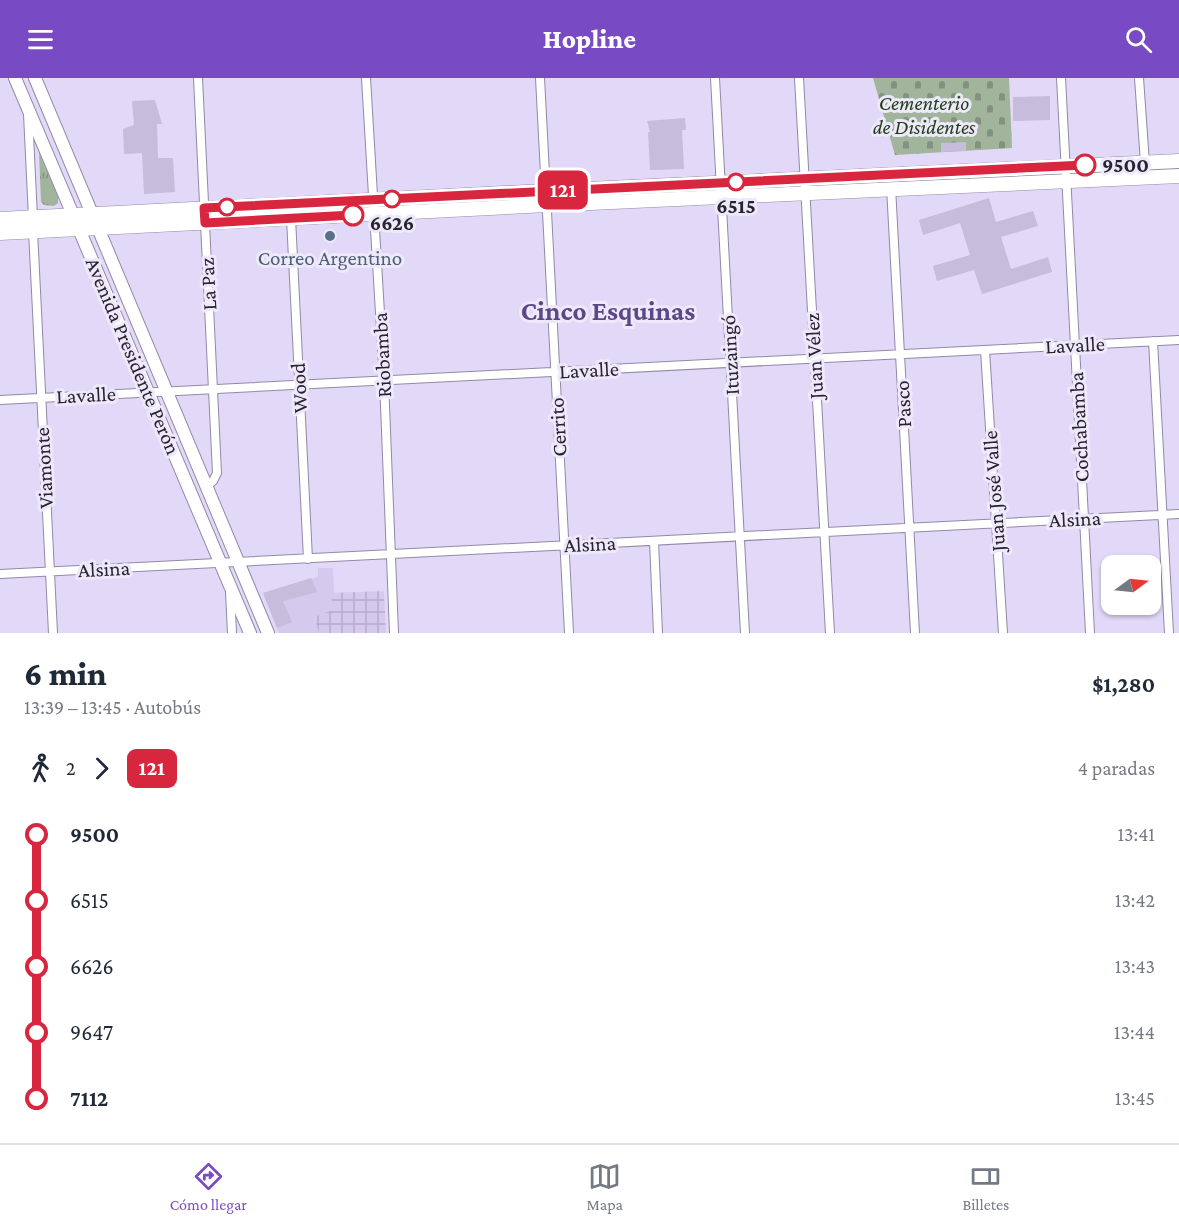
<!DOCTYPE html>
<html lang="es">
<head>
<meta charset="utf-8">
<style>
	:root { --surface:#fff; --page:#f6f6f7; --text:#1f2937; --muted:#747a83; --line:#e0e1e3; --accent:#784bc4 }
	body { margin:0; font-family:"Crimson Pro",serif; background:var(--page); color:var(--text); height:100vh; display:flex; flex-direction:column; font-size:22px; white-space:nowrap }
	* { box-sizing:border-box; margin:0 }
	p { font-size:20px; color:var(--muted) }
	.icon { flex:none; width:33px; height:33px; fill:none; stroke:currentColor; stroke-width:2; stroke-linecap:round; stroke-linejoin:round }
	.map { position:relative; height:555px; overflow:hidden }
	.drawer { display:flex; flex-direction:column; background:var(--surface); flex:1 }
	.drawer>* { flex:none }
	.badge { padding:0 12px; border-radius:9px; font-size:21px; line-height:39px }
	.needle { width:39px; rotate:75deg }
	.controls { position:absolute; left:1101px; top:477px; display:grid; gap:12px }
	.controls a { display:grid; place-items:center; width:60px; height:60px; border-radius:12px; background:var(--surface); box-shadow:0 2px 4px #0004; font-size:30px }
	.map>.badge { position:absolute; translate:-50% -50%; box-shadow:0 0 0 3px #fff }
	.legs { display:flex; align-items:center; gap:9px; height:66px; padding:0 24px; font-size:20px }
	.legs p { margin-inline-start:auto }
	.summary { display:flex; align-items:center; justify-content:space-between; height:102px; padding:0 24px }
	h1 { font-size:33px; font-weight:800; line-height:45px }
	ul { padding:0 24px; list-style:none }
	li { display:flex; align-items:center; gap:21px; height:66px; font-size:22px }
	li i { display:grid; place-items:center; width:9px; height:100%; margin:0 8px; background:currentColor }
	li i::after { content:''; width:15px; height:15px; margin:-8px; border:4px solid; border-radius:50%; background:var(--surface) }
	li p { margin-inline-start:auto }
	li:first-child i { background:linear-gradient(#0000 50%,currentColor 0) }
	li:last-child i { background:linear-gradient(currentColor 50%,#0000 0) }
	header { display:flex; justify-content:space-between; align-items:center; height:78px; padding:0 24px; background:var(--accent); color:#fff; font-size:27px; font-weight:800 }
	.tabs { display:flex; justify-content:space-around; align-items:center; height:84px; border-top:2px solid var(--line); background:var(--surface); font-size:16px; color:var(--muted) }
	.tabs a { display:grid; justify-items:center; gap:3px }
	.tabs .current { color:var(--accent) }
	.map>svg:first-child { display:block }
</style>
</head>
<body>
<header><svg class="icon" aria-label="menu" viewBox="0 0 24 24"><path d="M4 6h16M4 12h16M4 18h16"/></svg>Hopline<svg class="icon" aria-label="search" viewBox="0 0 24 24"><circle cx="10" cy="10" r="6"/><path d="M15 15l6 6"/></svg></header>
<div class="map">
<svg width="1179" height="555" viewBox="0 0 1179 555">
	<defs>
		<pattern id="industrial-grid" width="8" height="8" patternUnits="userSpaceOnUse" patternTransform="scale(1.5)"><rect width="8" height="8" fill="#d5c9ee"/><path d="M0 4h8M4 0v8" fill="none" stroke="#b7accc"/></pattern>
		<pattern id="cemetery-stones" width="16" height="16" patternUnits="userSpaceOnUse" patternTransform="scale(1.5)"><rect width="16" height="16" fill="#a1b49c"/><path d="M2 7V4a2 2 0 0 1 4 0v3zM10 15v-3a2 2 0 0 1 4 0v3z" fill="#839280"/></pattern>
		<pattern id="park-tufts" width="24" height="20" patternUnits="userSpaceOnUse" patternTransform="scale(1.5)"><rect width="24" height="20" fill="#a1b49c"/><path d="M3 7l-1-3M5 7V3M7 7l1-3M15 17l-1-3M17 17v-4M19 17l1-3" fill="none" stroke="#839280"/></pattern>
	</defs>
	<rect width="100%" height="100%" fill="#e2d8f8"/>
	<path fill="#d5c9ee" d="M318,490H333L334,515L331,516L332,532L314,539L319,555H279L263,515L318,499Z"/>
	<path fill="url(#industrial-grid)" d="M384,513L386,555H319L314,539L332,532L331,515Z"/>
	<path fill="url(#cemetery-stones)" d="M873,0H1009L1012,70L895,77Z"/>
	<path fill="url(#park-tufts)" d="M39,74L58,119V125L54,128L44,127L41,124Z"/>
	<path fill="#c6bcdb" d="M1050,18V42L1013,43V19Z
		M155,22L162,46H157L158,80H173L175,114L144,116L142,75L124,76L123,51L134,47L132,23Z
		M685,40L686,52H682L684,91L650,92L648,54H650L647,43Z
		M966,64V73L941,74V65Z
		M989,120L996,144L1033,133L1038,148L1001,159L1011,191L1048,179L1052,194L982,216L974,192L937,203L933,188L970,177L960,145L923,157L919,142Z
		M311,500L317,514L283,523L292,544L277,550L263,515Z"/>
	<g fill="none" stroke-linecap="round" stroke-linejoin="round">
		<defs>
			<path id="minor" d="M198,0L217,395L213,403L207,408
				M366,0L384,302L394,555
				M540,0L569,555
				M715,0L745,555
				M799,0L830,555
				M1061,0L1090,555
				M1139,0L1145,85
				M28,36L33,140
				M891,109L915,555
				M291,140L308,481
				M33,153L53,555
				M1153,263L1169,555
				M985,272L1003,555
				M0,322L1179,262
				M654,463L658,555
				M0,496L1179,436
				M230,514L232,555"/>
			<path id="secondary" d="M15,0L250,555
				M35,0L268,555"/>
			<path id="primary" d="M0,141L546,113L1179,83
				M0,155L547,127L1179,98"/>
		</defs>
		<use href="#minor" stroke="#9289a6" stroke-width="10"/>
		<use href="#secondary" stroke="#9289a6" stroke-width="14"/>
		<use href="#primary" stroke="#9289a6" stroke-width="15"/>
		<use href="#minor" stroke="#fff" stroke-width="8"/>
		<use href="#secondary" stroke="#fff" stroke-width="12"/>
		<use href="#primary" stroke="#fff" stroke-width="14"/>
	</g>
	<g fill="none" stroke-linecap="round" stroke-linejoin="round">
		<defs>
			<path id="line-1" d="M353,137L205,145L204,130L1085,87"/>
		</defs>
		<use href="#line-1" stroke="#fff" stroke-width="14"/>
		<use href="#line-1" stroke="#d7263d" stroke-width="9"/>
	</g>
	<g fill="#fff" stroke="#d7263d" stroke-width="3">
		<circle cx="1085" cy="87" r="10"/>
		<circle cx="736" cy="104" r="8"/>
		<circle cx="392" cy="121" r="8"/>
		<circle cx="227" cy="129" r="8"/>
		<circle cx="353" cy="137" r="10"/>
	</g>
	<circle fill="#5c6f8a" stroke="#eee8fb" stroke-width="2" cx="330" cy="158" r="6"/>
	<g text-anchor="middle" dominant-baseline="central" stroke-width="6" stroke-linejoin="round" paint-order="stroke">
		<g font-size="21" font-style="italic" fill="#1e3d15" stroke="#eee8fb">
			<text x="924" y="25">Cementerio<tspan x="924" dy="24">de Disidentes</tspan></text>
		</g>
		<g font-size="21" font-weight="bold" fill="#28242f" stroke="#eee8fb">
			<text x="1102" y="87" text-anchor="start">9500</text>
			<text x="736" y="128">6515</text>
			<text x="392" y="145">6626</text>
		</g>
		<g font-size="21" fill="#4e5e75" stroke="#eee8fb">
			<text x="330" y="180">Correo Argentino</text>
		</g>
		<g font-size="21" fill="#28242f" stroke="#eee8fb">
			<text transform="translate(208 206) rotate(-93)">La Paz</text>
			<text transform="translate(1075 267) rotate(-3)">Lavalle</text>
			<text transform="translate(382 277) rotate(-93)">Riobamba</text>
			<text transform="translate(730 277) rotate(-93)">Ituzaingó</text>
			<text transform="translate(133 278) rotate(67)">Avenida Presidente Perón</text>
			<text transform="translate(814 278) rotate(-93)">Juan Vélez</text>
			<text transform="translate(589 292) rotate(-3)">Lavalle</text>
			<text transform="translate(299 310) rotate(-93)">Wood</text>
			<text transform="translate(86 317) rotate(-3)">Lavalle</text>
			<text transform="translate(903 326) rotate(-93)">Pasco</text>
			<text transform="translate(558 349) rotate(-93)">Cerrito</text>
			<text transform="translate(1079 349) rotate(-93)">Cochabamba</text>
			<text transform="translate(44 390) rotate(-93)">Viamonte</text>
			<text transform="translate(994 413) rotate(-94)">Juan José Valle</text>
			<text transform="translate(1075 441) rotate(-3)">Alsina</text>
			<text transform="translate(590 466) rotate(-3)">Alsina</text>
			<text transform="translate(104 491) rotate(-3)">Alsina</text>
		</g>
		<g font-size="27" font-weight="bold" fill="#5c4886" stroke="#eee8fb">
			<text x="608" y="233">Cinco Esquinas</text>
		</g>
	</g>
</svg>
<div class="controls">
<a><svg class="needle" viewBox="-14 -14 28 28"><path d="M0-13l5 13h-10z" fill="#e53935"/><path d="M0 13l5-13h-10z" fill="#747a83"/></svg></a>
</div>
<b class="badge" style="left:563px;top:112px;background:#d7263d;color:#fff">121</b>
</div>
<section class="drawer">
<div class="summary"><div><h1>6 min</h1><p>13:39 – 13:45 · Autobús</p></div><b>$1,280</b></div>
<div class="legs"><svg class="icon" aria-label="walk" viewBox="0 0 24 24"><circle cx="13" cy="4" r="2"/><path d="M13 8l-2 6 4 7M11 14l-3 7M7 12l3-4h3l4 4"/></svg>2<svg class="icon" aria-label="forward" viewBox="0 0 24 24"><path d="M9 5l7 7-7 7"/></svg><b class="badge" style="background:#d7263d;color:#fff">121</b><p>4 paradas</p></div>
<ul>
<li><i style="color:#d7263d"></i><b>9500</b><p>13:41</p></li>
<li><i style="color:#d7263d"></i><span>6515</span><p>13:42</p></li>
<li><i style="color:#d7263d"></i><span>6626</span><p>13:43</p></li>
<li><i style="color:#d7263d"></i><span>9647</span><p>13:44</p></li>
<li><i style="color:#d7263d"></i><b>7112</b><p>13:45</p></li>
</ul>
</section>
<nav class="tabs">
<a class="current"><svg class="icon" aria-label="directions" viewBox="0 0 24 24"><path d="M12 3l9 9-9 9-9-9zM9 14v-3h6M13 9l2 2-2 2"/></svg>Cómo llegar</a>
<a><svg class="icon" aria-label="map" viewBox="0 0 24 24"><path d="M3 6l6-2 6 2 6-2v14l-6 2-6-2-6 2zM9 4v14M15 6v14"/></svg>Mapa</a>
<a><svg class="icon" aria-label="tickets" viewBox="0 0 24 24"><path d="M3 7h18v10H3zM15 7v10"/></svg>Billetes</a>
</nav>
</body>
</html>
